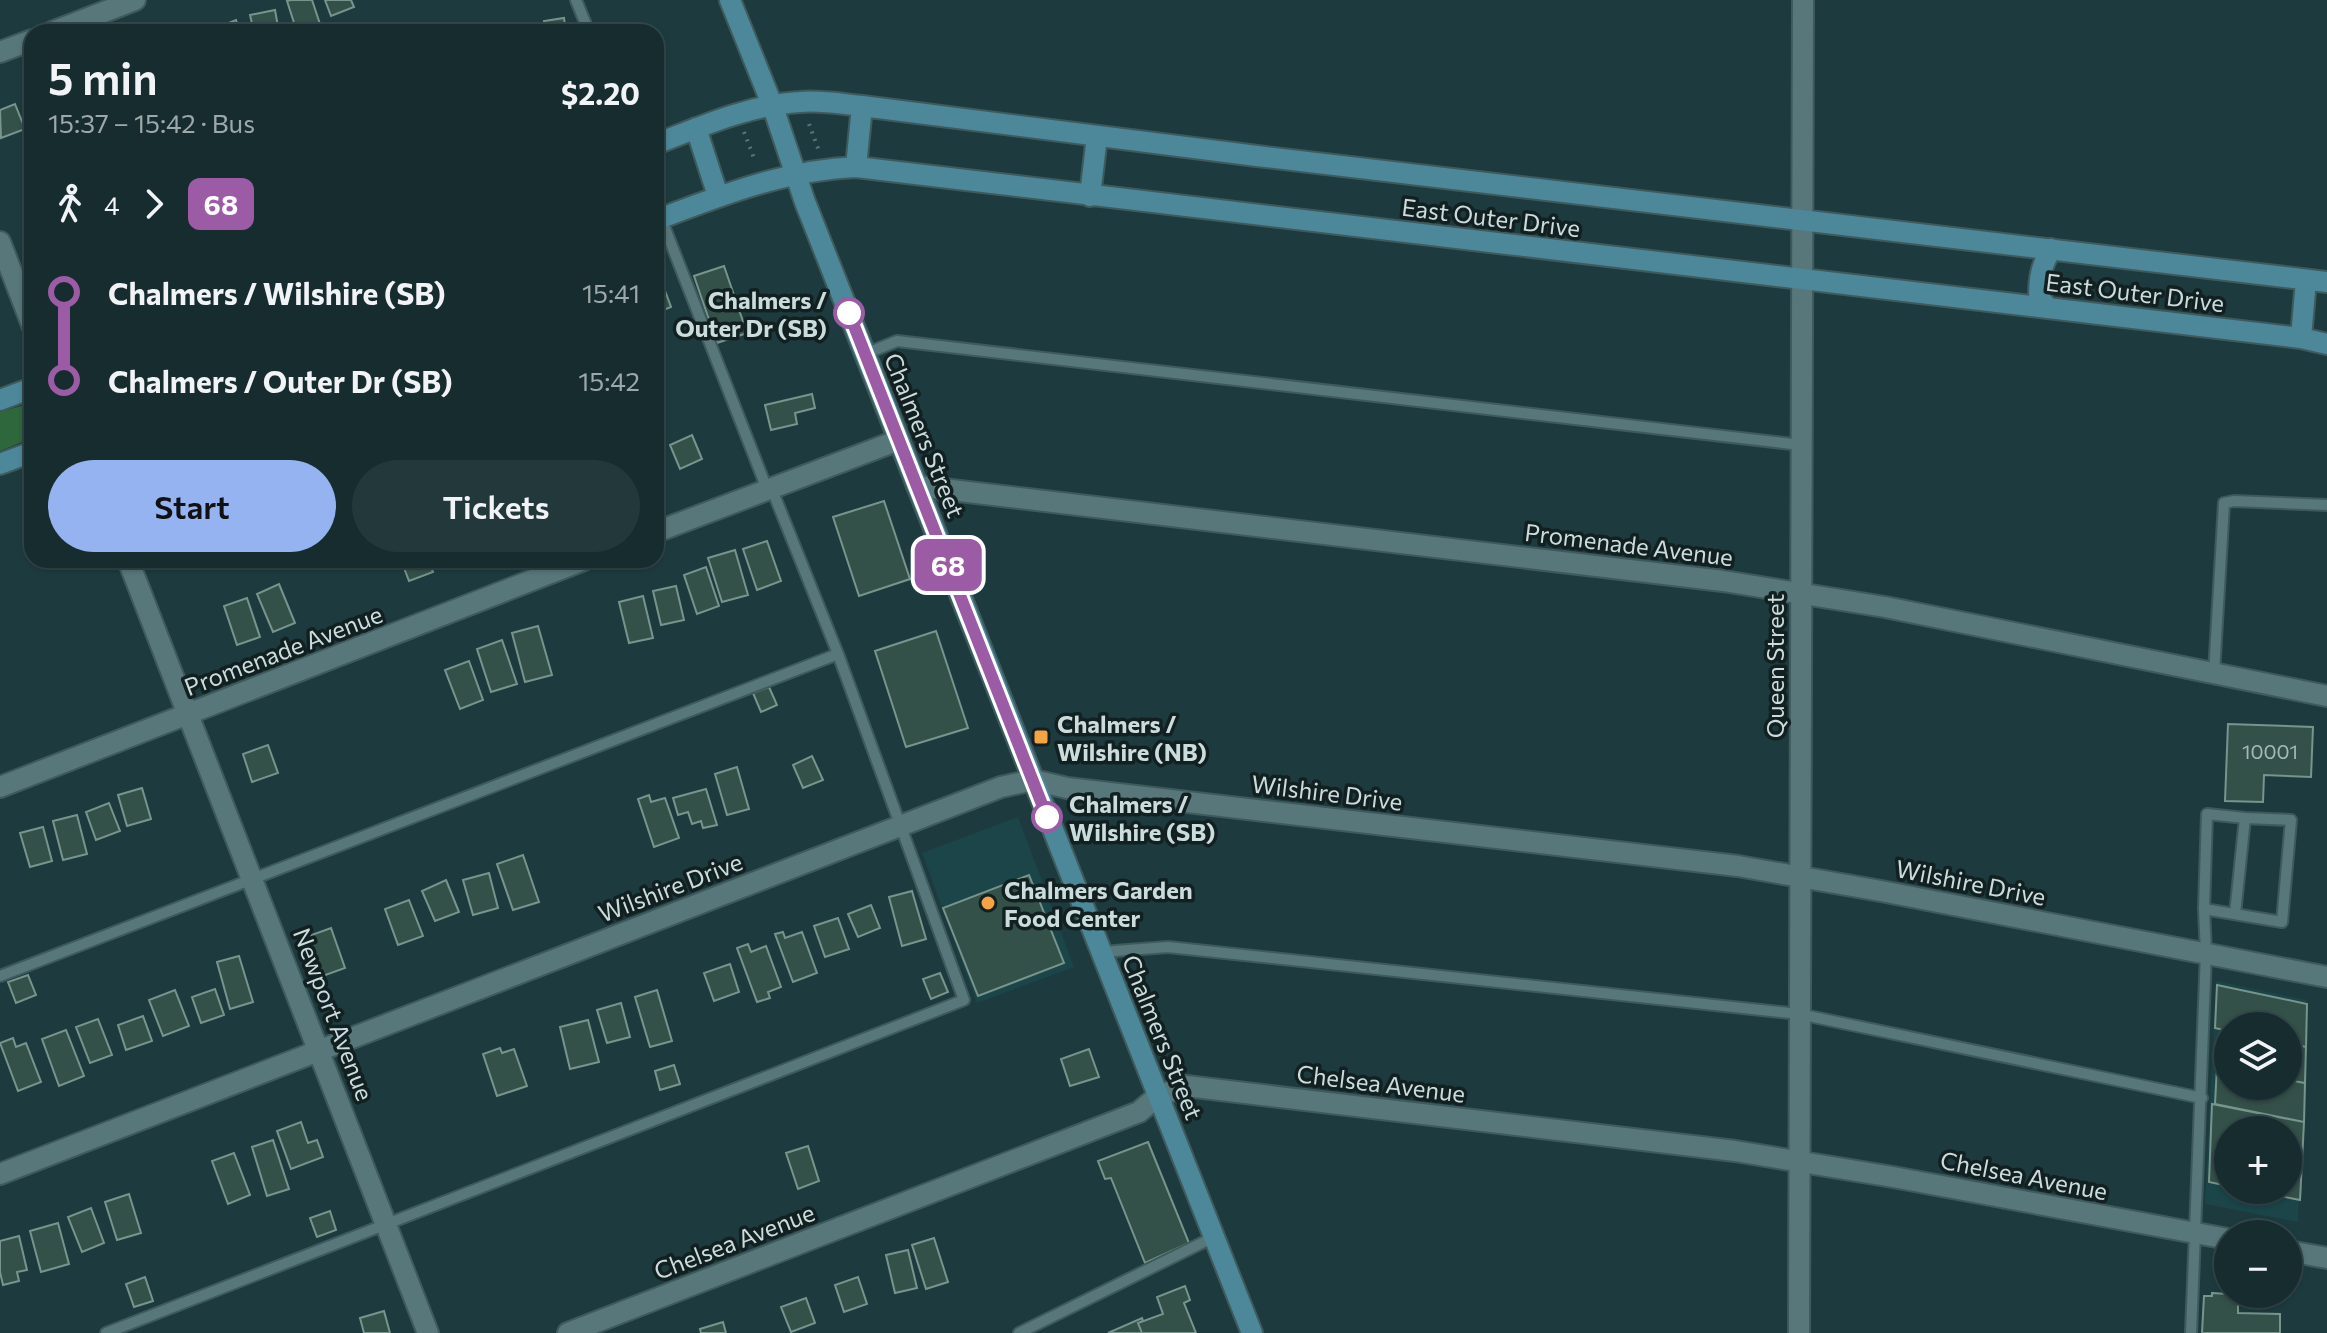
<!DOCTYPE html>
<html lang="en">
<head>
<meta charset="utf-8">
<style>
	:root { --surface:#162c2f; --page:#23383b; --text:#f1f3f6; --muted:#9ea7aa; --line:#35484b; --accent:#95b2f1 }
	body { margin:0; font-family:Commissioner,sans-serif; background:var(--page); color:var(--text); height:100vh; display:flex; flex-direction:column; font-size:30px; white-space:nowrap }
	* { box-sizing:border-box; margin:0 }
	p { font-size:26px; color:var(--muted) }
	.icon { flex:none; width:44px; height:44px; fill:none; stroke:currentColor; stroke-width:2; stroke-linecap:round; stroke-linejoin:round }
	.map { position:relative; flex:1; overflow:hidden }
	.sheet { position:absolute; left:24px; top:24px; width:640px; height:544px; display:flex; flex-direction:column; background:var(--surface); border-radius:24px; box-shadow:0 2px 6px #0004,0 0 0 2px var(--line) }
	.sheet>* { flex:none }
	.badge { padding:0 16px; border-radius:12px; font-size:28px; line-height:52px }
	.controls { position:absolute; left:2214px; top:1012px; display:grid; gap:16px }
	.controls a { display:grid; place-items:center; width:88px; height:88px; border-radius:50%; background:var(--surface); box-shadow:0 2px 6px #0004,0 0 0 2px var(--line); font-size:40px }
	.map>.badge { position:absolute; translate:-50% -50%; box-shadow:0 0 0 4px #fff }
	.legs { display:flex; align-items:center; gap:12px; height:88px; padding:0 24px; font-size:26px }
	.legs p { margin-inline-start:auto }
	.headline { display:flex; align-items:center; justify-content:space-between; height:136px; padding:0 24px }
	h1 { font-size:44px; font-weight:600; line-height:60px }
	.primary-button { display:flex; gap:16px; margin-top:auto; padding:16px 24px }
	.primary-button a { flex:1; height:92px; border-radius:48px; background:var(--accent); color:#111; font-size:32px; font-weight:600; line-height:92px; text-align:center }
	.primary-button a+a { background:var(--page); color:var(--text) }
	ul { padding:0 24px; list-style:none }
	li { display:flex; align-items:center; gap:28px; height:88px; font-size:30px }
	li i { display:grid; place-items:center; width:12px; height:100%; margin:0 10px; background:currentColor }
	li i::after { content:''; width:20px; height:20px; margin:-10px; border:6px solid; border-radius:50%; background:var(--surface) }
	li p { margin-inline-start:auto }
	li:first-child i { background:linear-gradient(#0000 50%,currentColor 0) }
	li:last-child i { background:linear-gradient(currentColor 50%,#0000 0) }
	.map>svg:first-child { display:block }
</style>
</head>
<body>
<div class="map">
<svg width="2327" height="1333" viewBox="0 0 2327 1333">
	<rect width="100%" height="100%" fill="#1d3b3f"/>
	<path fill="#1b4549" fill-rule="evenodd" d="M1018,817L1074,967L977,1003L922,853Z
		M2216,981L2306,1000L2298,1222L2205,1204ZM2228,1026H2288V1086H2228ZM2228,1130H2288V1190H2228Z"/>
	<path fill="#2e673c" d="M32,403V438L0,451V412Z"/>
	<path fill="#345149" stroke="#77958d" stroke-width="2" d="M291,0H312L322,30L297,32L287,1Z
		M325,0H351L354,7L331,16Z
		M275,10L279,32H254L250,15Z
		M564,18L566,32H546L544,21Z
		M236,20L240,32H214L213,29Z
		M15,104L25,129L1,138L0,110Z
		M724,266L747,333L717,343L694,276Z
		M660,277L671,307L656,313V279Z
		M812,394L815,408L795,413L797,424L771,430L765,405Z
		M692,435L702,459L680,469L670,445Z
		M884,501L910,579L859,596L833,517Z
		M767,541L781,581L757,590L743,549Z
		M735,550L748,595L722,602L708,558Z
		M401,560H428L433,572L409,581Z
		M706,567L719,606L697,614L684,575Z
		M279,584L295,623L273,632L257,594Z
		M676,586L684,620L661,625L653,591Z
		M643,596L653,638L629,643L619,602Z
		M247,598L260,637L237,645L224,606Z
		M538,626L552,675L525,682L512,633Z
		M936,631L968,728L906,747L875,651Z
		M502,640L517,684L491,692L477,649Z
		M469,661L483,700L460,709L445,670Z
		M769,687L777,705L761,712L753,693Z
		M2228,724L2313,727L2311,777L2264,775L2263,802L2225,801Z
		M268,745L278,773L252,782L243,754Z
		M812,756L823,780L803,788L793,765Z
		M737,767L749,809L727,815L715,774Z
		M142,788L151,819L127,826L118,795Z
		M706,789L717,825L703,828L701,821L692,824L688,812L678,815L673,798Z
		M649,795L651,802L665,798L679,838L654,847L638,799Z
		M109,803L120,831L96,840L86,812Z
		M77,815L87,854L63,860L53,821Z
		M43,827L52,861L30,867L20,833Z
		M523,855L539,902L513,910L497,864Z
		M489,873L498,908L473,915L463,880Z
		M1029,875L1064,963L978,996L943,908Z
		M446,880L459,912L435,921L422,891Z
		M912,891L926,939L902,946L889,897Z
		M409,900L423,936L398,945L385,909Z
		M871,905L880,928L858,937L848,914Z
		M838,918L849,949L825,957L814,926Z
		M331,928L345,968L320,977L306,937Z
		M783,932L785,938L802,932L817,973L793,982L775,934Z
		M748,944L751,952L766,946L781,987L768,992L770,998L757,1002L737,948Z
		M239,956L253,1002L230,1009L217,962Z
		M730,964L739,992L714,1001L704,973Z
		M940,973L948,992L931,999L923,979Z
		M28,975L36,995L16,1003L8,982Z
		M2217,985L2307,1004L2306,1047L2288,1043V1026H2228V1031L2215,1028Z
		M215,989L224,1015L201,1023L192,997Z
		M175,990L189,1026L163,1036L149,1000Z
		M657,990L672,1041L650,1047L635,997Z
		M621,1003L630,1037L607,1043L597,1010Z
		M143,1016L152,1041L126,1050L118,1025Z
		M98,1019L112,1055L90,1063L76,1027Z
		M588,1020L599,1062L570,1069L560,1027Z
		M66,1030L84,1076L59,1086L42,1039Z
		M2224,1030L2228,1031V1069L2223,1067Z
		M13,1038L16,1047L26,1043L41,1082L18,1091L0,1043Z
		M2288,1043L2306,1047L2305,1083L2288,1080Z
		M500,1048L502,1053L514,1049L527,1086L497,1096L483,1054Z
		M1089,1049L1099,1077L1070,1086L1061,1059Z
		M674,1065L680,1084L660,1090L655,1071Z
		M2217,1066L2228,1069V1086H2288V1080L2305,1083L2304,1122L2215,1104Z
		M2212,1104L2304,1122L2300,1200L2250,1190H2288V1130H2228V1186L2209,1182Z
		M301,1122L308,1143L317,1140L323,1157L291,1169L277,1131Z
		M273,1140L289,1189L267,1196L252,1147Z
		M1148,1142L1189,1243L1145,1263L1111,1178L1105,1179L1098,1161Z
		M808,1146L819,1181L798,1189L786,1153Z
		M234,1153L250,1195L228,1204L212,1161Z
		M129,1194L141,1233L117,1240L105,1202Z
		M91,1208L104,1243L82,1252L68,1217Z
		M330,1211L336,1230L317,1237L310,1218Z
		M58,1223L69,1264L41,1272L30,1231Z
		M19,1236L27,1270L17,1272L19,1281L3,1285L0,1272V1241Z
		M934,1238L948,1282L926,1289L912,1245Z
		M908,1250L917,1288L895,1293L886,1255Z
		M145,1277L153,1301L134,1307L126,1284Z
		M858,1277L867,1304L844,1312L835,1285Z
		M1185,1286L1190,1300L1184,1303L1196,1333H1142L1138,1323L1163,1314L1157,1297Z
		M2212,1293L2228,1294V1297L2238,1298V1313L2280,1314V1333H2202L2204,1296H2212Z
		M806,1298L815,1323L791,1332L781,1307Z
		M384,1311L390,1333H364L360,1318Z
		M1142,1318L1143,1321L1138,1323L1142,1333H1108Z
		M723,1322L726,1333H701L700,1329Z"/>
	<g fill="none" stroke-linecap="round" stroke-linejoin="round">
		<defs>
			<path id="lane" d="M576,0L589,32
				M661,218L767,489
				M865,354L897,341L1801,445
				M2214,673L2224,503L2234,501L2327,505
				M2204,909L2207,814L2245,818
				M1101,952L1168,947L1799,1014L2202,1098
				M0,976L838,654
				M106,1333L964,1000L838,654L771,487
				M1019,1333L1214,1237
				M2191,1333L2206,953L2204,909L2282,922L2291,820L2245,818L2235,914"/>
			<path id="street" d="M52,32L135,0
				M0,52L32,40
				M0,242L32,325
				M917,486L1723,581L1885,607L2327,696
				M656,532L899,440
				M128,560L428,1333
				M0,787L584,560
				M0,1174L1001,787L1033,780L1067,788L1738,866L1881,891L2327,977
				M2288,1251L2327,1258
				M568,1333L1139,1112L1158,1096L1186,1086L1735,1151L1893,1177L2228,1239
				M1799,1333L1803,0"/>
			<path id="secondary" d="M730,0L773,107L805,202L1252,1333
				M696,128L718,196
				M656,144C702,126 749,105 800,102C820,100 842,104 862,106L1257,156L2327,282
				M856,167L862,106
				M1090,196L1097,136
				M656,220C722,195 785,170 856,167L2301,338L2327,344
				M2048,308L2039,297C2039,277 2041,267 2051,249
				M2301,338L2306,280
				M0,400L32,388
				M0,464L32,452"/>
		</defs>
		<use href="#lane" stroke="#3f5a5c" stroke-width="14"/>
		<use href="#street" stroke="#3f5a5c" stroke-width="24"/>
		<use href="#secondary" stroke="#3f5a5c" stroke-width="24"/>
		<path stroke="#5b7477" stroke-width="4" stroke-dasharray="2 6" stroke-linecap="butt" d="M809,124L819,151
			M744,132L754,158"/>
		<use href="#lane" stroke="#58777b" stroke-width="10"/>
		<use href="#street" stroke="#58777b" stroke-width="20"/>
		<use href="#secondary" stroke="#4c879a" stroke-width="20"/>
	</g>
	<g fill="none" stroke-linecap="round" stroke-linejoin="round">
		<defs>
			<path id="line-1" d="M849,313L1047,817"/>
		</defs>
		<use href="#line-1" stroke="#fff" stroke-width="18"/>
		<use href="#line-1" stroke="#9b5ba5" stroke-width="12"/>
	</g>
	<g fill="#fff" stroke="#9b5ba5" stroke-width="4">
		<circle cx="849" cy="313" r="14"/>
		<circle cx="1047" cy="817" r="14"/>
	</g>
	<g fill="#f4a444" stroke="#132021" stroke-width="3">
		<rect x="1033" y="729" width="16" height="16" rx="4"/>
		<circle cx="988" cy="903" r="8"/>
	</g>
	<g text-anchor="middle" dominant-baseline="central" stroke-width="7" stroke-linejoin="round" paint-order="stroke">
		<g font-size="20" fill="#a5b9b8">
			<text x="2270" y="751">10001</text>
		</g>
		<g font-size="24" fill="#cbdcdd" stroke="#132021">
			<text transform="translate(1491 217) rotate(7)">East Outer Drive</text>
			<text transform="translate(2135 292) rotate(7)">East Outer Drive</text>
			<text transform="translate(925 435) rotate(68)">Chalmers Street</text>
			<text transform="translate(1629 544) rotate(7)">Promenade Avenue</text>
			<text transform="translate(283 650) rotate(-21)">Promenade Avenue</text>
			<text transform="translate(1774 666) rotate(-90)">Queen Street</text>
			<text transform="translate(1327 792) rotate(7)">Wilshire Drive</text>
			<text transform="translate(1971 882) rotate(11)">Wilshire Drive</text>
			<text transform="translate(670 887) rotate(-21)">Wilshire Drive</text>
			<text transform="translate(334 1014) rotate(69)">Newport Avenue</text>
			<text transform="translate(1163 1037) rotate(68)">Chalmers Street</text>
			<text transform="translate(1381 1083) rotate(7)">Chelsea Avenue</text>
			<text transform="translate(2024 1175) rotate(11)">Chelsea Avenue</text>
			<text transform="translate(734 1241) rotate(-21)">Chelsea Avenue</text>
		</g>
		<g font-size="24" font-weight="bold" fill="#cbdcdd" stroke="#132021" text-anchor="end">
			<text x="827" y="299">Chalmers /<tspan x="827" dy="28">Outer Dr (SB)</tspan></text>
			<text x="1069" y="803" text-anchor="start">Chalmers /<tspan x="1069" dy="28">Wilshire (SB)</tspan></text>
		</g>
		<g font-size="24" font-weight="bold" fill="#cbdcdd" stroke="#132021" text-anchor="start">
			<text x="1057" y="723">Chalmers /<tspan x="1057" dy="28">Wilshire (NB)</tspan></text>
			<text x="1004" y="889">Chalmers Garden<tspan x="1004" dy="28">Food Center</tspan></text>
		</g>
	</g>
</svg>
<div class="controls">
<a><svg class="icon" aria-label="layers" viewBox="0 0 24 24"><path d="M12 4l9 5-9 5-9-5zM3 14l9 5 9-5"/></svg></a>
<a>+</a>
<a>−</a>
</div>
<b class="badge" style="left:948px;top:565px;background:#9b5ba5;color:#fff">68</b>
<section class="sheet">
<div class="headline"><div><h1>5 min</h1><p>15:37 – 15:42 · Bus</p></div><b>$2.20</b></div>
<div class="legs"><svg class="icon" aria-label="walk" viewBox="0 0 24 24"><circle cx="13" cy="4" r="2"/><path d="M13 8l-2 6 4 7M11 14l-3 7M7 12l3-4h3l4 4"/></svg>4<svg class="icon" aria-label="forward" viewBox="0 0 24 24"><path d="M9 5l7 7-7 7"/></svg><b class="badge" style="background:#9b5ba5;color:#fff">68</b></div>
<ul>
<li><i style="color:#9b5ba5"></i><b>Chalmers / Wilshire (SB)</b><p>15:41</p></li>
<li><i style="color:#9b5ba5"></i><b>Chalmers / Outer Dr (SB)</b><p>15:42</p></li>
</ul>
<div class="primary-button"><a>Start</a><a>Tickets</a></div>
</section>
</div>
</body>
</html>
